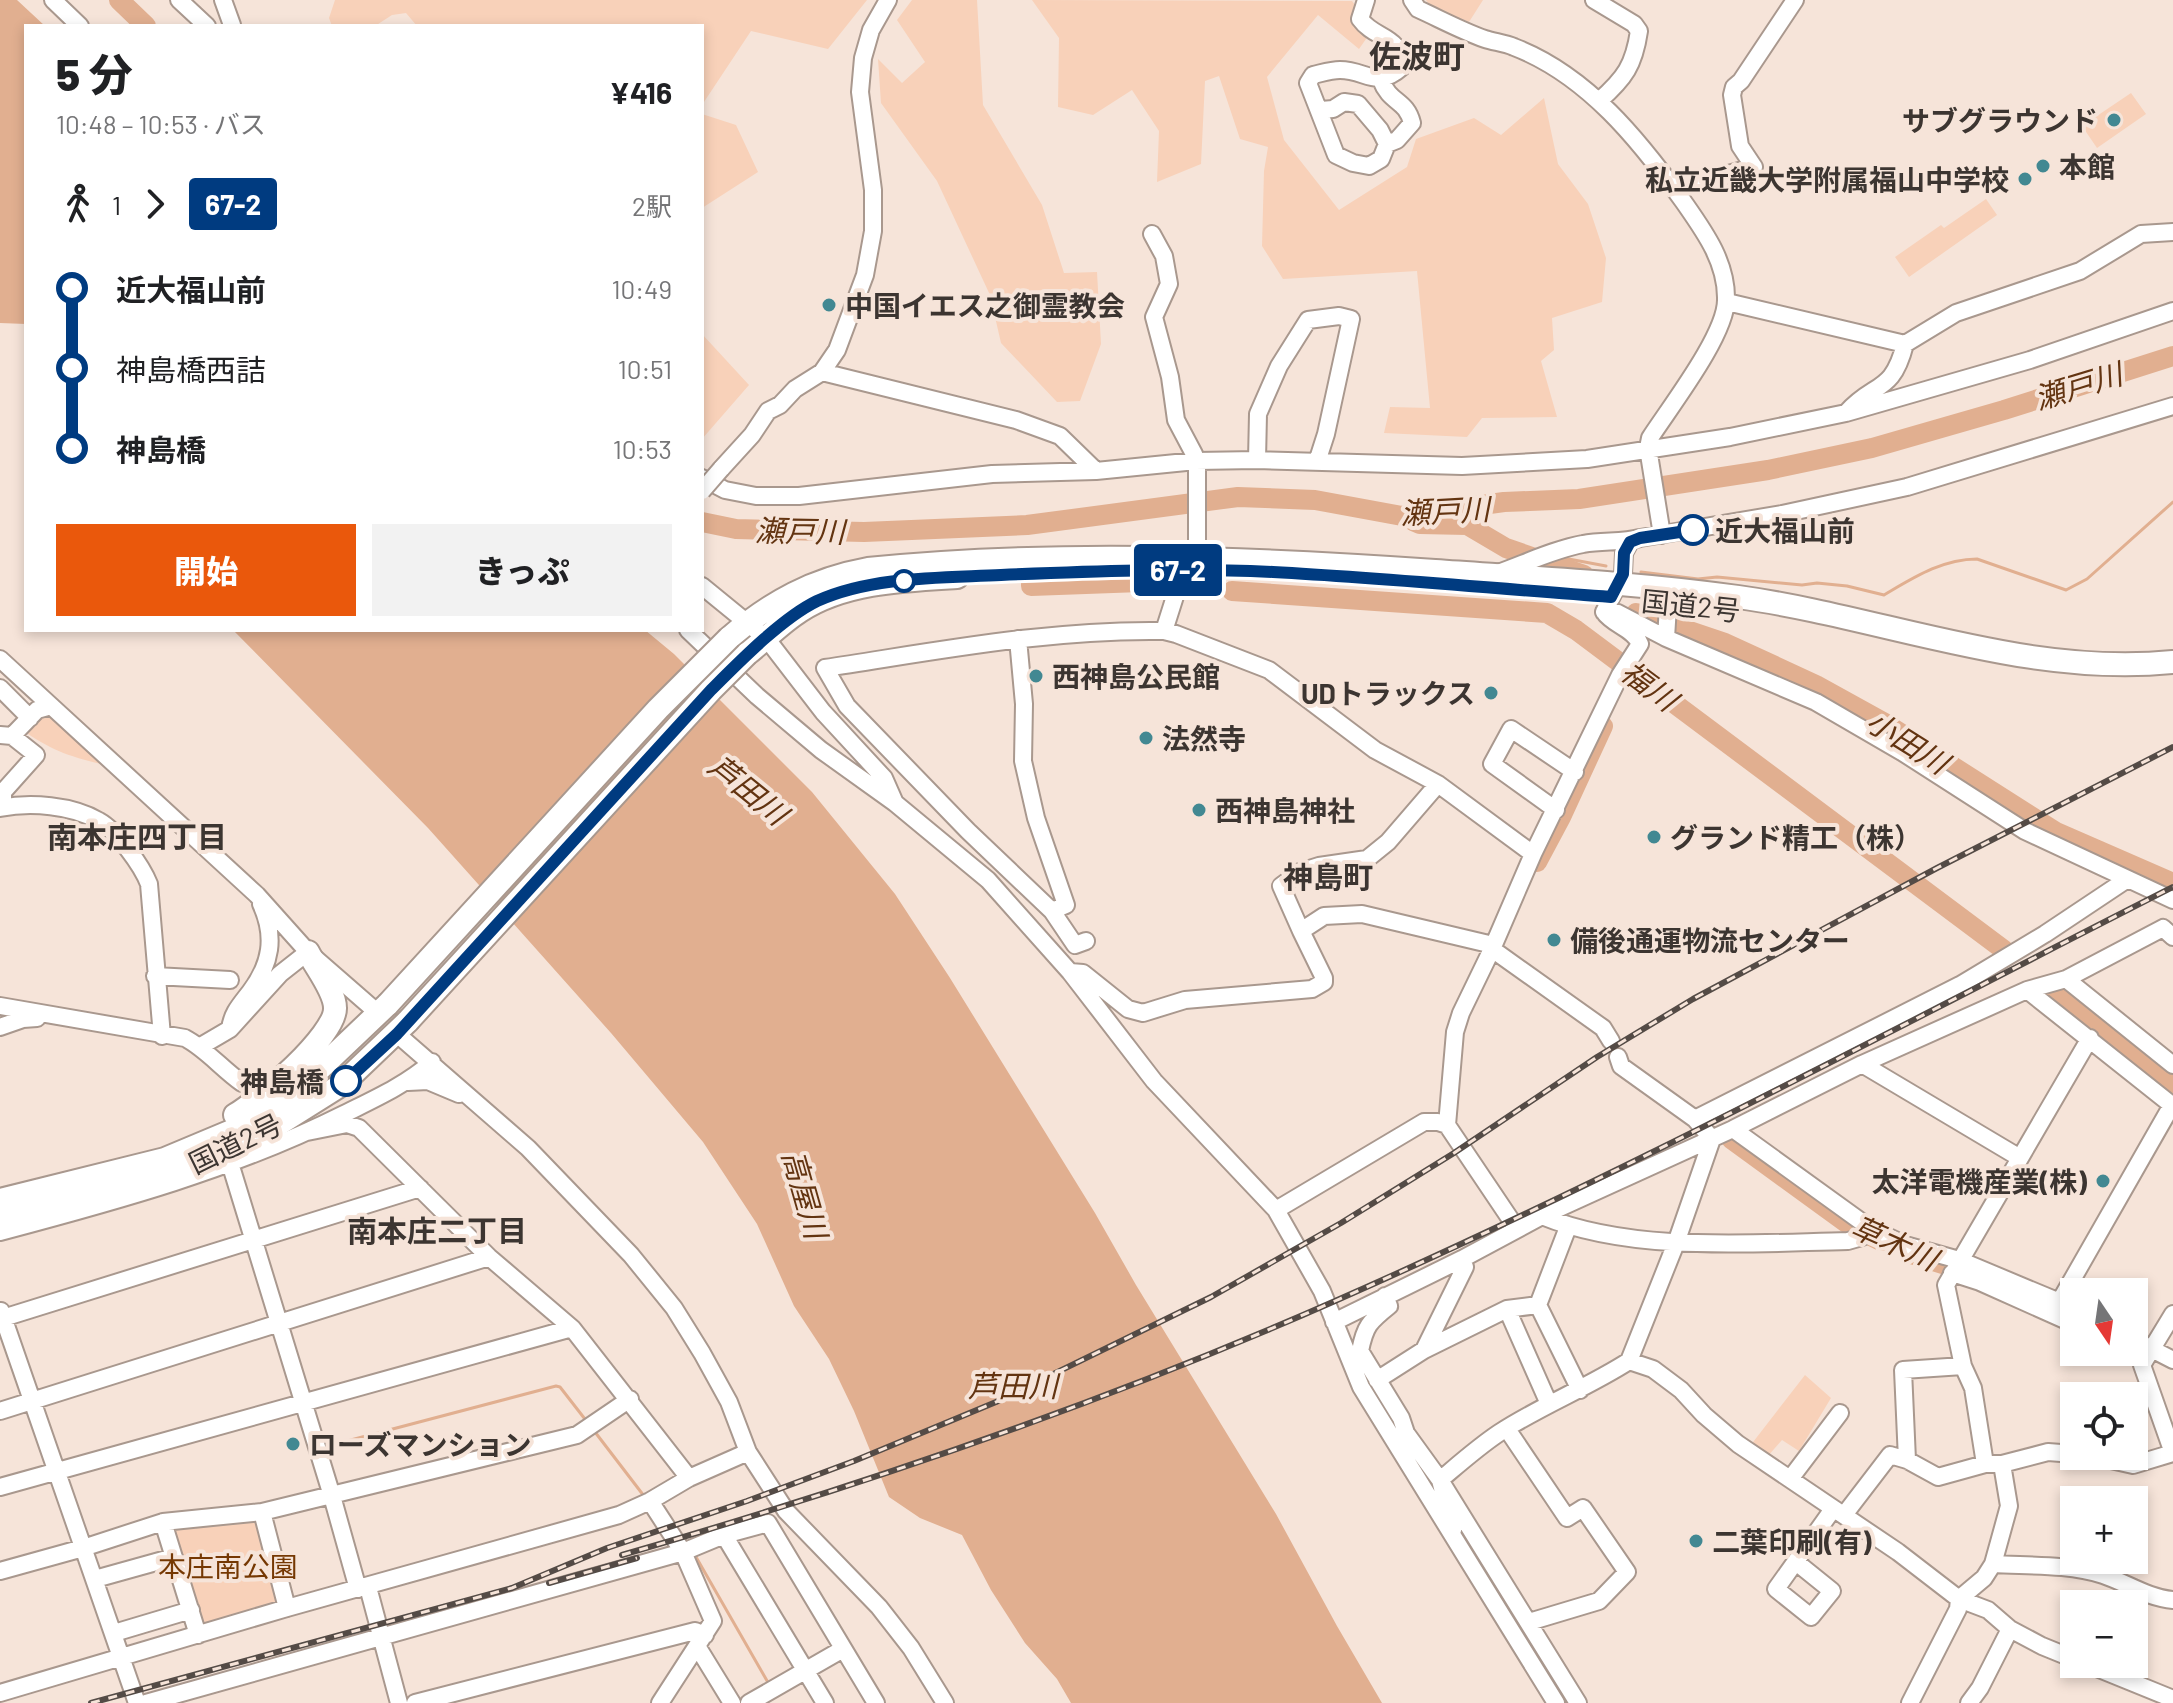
<!DOCTYPE html>
<html lang="ja">
<head>
<meta charset="utf-8">
<style>
	:root { --surface:#fff; --page:#f2f2f2; --text:#202124; --muted:#757577; --accent:#ea580c }
	body { margin:0; font-family:Barlow,"Noto Sans JP",sans-serif; background:var(--page); color:var(--text); height:100vh; display:flex; flex-direction:column; font-size:30px; white-space:nowrap }
	* { box-sizing:border-box; margin:0 }
	p { font-size:26px; color:var(--muted) }
	.icon { flex:none; width:44px; height:44px; fill:none; stroke:currentColor; stroke-width:2; stroke-linecap:round; stroke-linejoin:round }
	.map { position:relative; flex:1; overflow:hidden }
	.details { position:absolute; left:24px; top:24px; width:680px; height:608px; display:flex; flex-direction:column; background:var(--surface); border-radius:0px; box-shadow:0 4px 12px #0003 }
	.details>* { flex:none }
	.badge { padding:0 16px; border-radius:6px; font-size:28px; line-height:52px }
	.needle { width:52px; rotate:167deg }
	.fabs { position:absolute; left:2060px; top:1278px; display:grid; gap:16px }
	.fabs a { display:grid; place-items:center; width:88px; height:88px; border-radius:0px; background:var(--surface); box-shadow:0 4px 12px #0003; font-size:40px }
	.map>.badge { position:absolute; translate:-50% -50%; box-shadow:0 0 0 4px #fff }
	.legs { display:flex; align-items:center; gap:12px; height:88px; padding:0 32px; font-size:26px }
	.legs p { margin-inline-start:auto }
	.headline { display:flex; align-items:center; justify-content:space-between; height:136px; padding:0 32px }
	h1 { font-size:44px; font-weight:800; line-height:60px }
	.cta { display:flex; gap:16px; margin-top:auto; padding:16px 32px }
	.cta a { flex:1; height:92px; border-radius:0px; background:var(--accent); color:#fff; font-size:32px; font-weight:800; line-height:92px; text-align:center }
	.cta a+a { background:var(--page); color:var(--text) }
	ul { padding:0 32px; list-style:none }
	li { display:flex; align-items:center; gap:28px; height:80px; font-size:30px }
	li i { display:grid; place-items:center; width:12px; height:100%; margin:0 10px; background:currentColor }
	li i::after { content:''; width:20px; height:20px; margin:-10px; border:6px solid; border-radius:50%; background:var(--surface) }
	li p { margin-inline-start:auto }
	li:first-child i { background:linear-gradient(#0000 50%,currentColor 0) }
	li:last-child i { background:linear-gradient(currentColor 50%,#0000 0) }
	.map>svg:first-child { display:block }
</style>
</head>
<body>
<div class="map">
<svg width="2173" height="1703" viewBox="0 0 2173 1703">
	<rect width="100%" height="100%" fill="#f6e4d9"/>
	<path fill="#f8d1b9" d="M335,0H867L828,49L751,31L702,105V26H417L406,13L392,15L375,26H332L329,18Z
		M912,0H977L983,105L1042,205L1064,273L1097,272L1101,344L1080,401L1057,402L1001,343L990,295L937,181L881,103L878,59L902,83L925,62L897,20Z
		M1032,0L1352,1L1373,29L1359,49L1318,15L1267,77L1284,140L1339,210L1407,167L1416,139L1474,118L1501,135L1544,98L1558,164L1588,204L1606,258L1602,302L1552,318L1554,350L1541,361L1557,417L1482,418L1467,437L1384,433L1390,407L1430,408L1417,271L1283,279L1262,246L1264,171L1268,147L1240,139L1219,76L1205,81L1201,164L1157,182L1159,131L1132,90L1093,115L1058,107L1059,38Z
		M1426,0H1483L1469,22L1431,7Z
		M2131,93L2146,114L2097,148L2082,126Z
		M702,114L736,125L758,172L702,208Z
		M1986,199L1997,215L1909,277L1895,257L1941,225L1944,228Z
		M702,334L749,385L702,439Z
		M43,709L101,764C67,756 49,749 21,729Z
		M1805,1375L1831,1398L1799,1451L1782,1440L1767,1457L1750,1446Z
		M256,1517L283,1602L204,1625L199,1624L169,1530Z"/>
	<path fill="#e1af90" d="M0,0H17L45,26H26V324L0,323Z
		M233,630H645L674,654L812,792L895,894L950,978L1095,1213L1136,1285L1276,1514L1337,1626L1382,1703H1071L1057,1679L1025,1643L991,1590L962,1535L920,1518L889,1497L854,1411L829,1359L794,1306L757,1224L703,1142L611,1033L428,828Z"/>
	<g fill="none" stroke-linecap="round" stroke-linejoin="round">
		<path stroke="#e1af90" stroke-width="3" d="M1514,551L1531,553
			M1558,557L1606,566
			M1641,572L1698,579L1717,577L1802,585L1817,583L1847,586L1884,595C1913,578 1942,559 1977,559L2066,590L2087,579L2173,502
			M595,1432L644,1496
			M323,1443L328,1446L556,1386L560,1387L588,1423
			M696,1557L770,1686"/>
		<path stroke="#e1af90" stroke-width="20" d="M119,0L146,26
			M1413,521L1420,524L1467,525L1506,548L1584,575
			M702,522L736,529L864,532L1027,525L1238,497L1315,500L1402,516L1504,502L1579,499L1768,470L1872,448L2004,410L2173,356
			M1031,581V586L1168,581L1188,588
			M1232,591L1547,613L1576,630L2004,950
			M1636,613L1725,643L1816,685L1883,722L2056,832L2173,883
			M1537,862L1561,817L1603,726
			M2055,989L2173,1083
			M1731,1139L1852,1227L1881,1241
			M1911,1254L1971,1273"/>
		<defs>
			<path id="minor" d="M53,0L80,26
				M179,0L207,26
				M223,0L232,25
				M1412,0L1418,9C1440,19 1462,31 1485,39C1494,42 1505,43 1514,47C1587,75 1639,140 1683,201C1704,231 1727,262 1726,300C1726,335 1670,407 1650,438L1648,448L1662,535
				M1594,0L1634,24L1639,31C1634,65 1625,78 1599,101
				M1381,80C1390,104 1406,99 1412,123L1397,140L1387,144
				M1321,110L1333,109L1344,102L1358,104L1380,130L1387,144L1381,159L1369,166L1353,163L1336,155L1308,83L1313,75C1322,73 1331,70 1340,70C1367,70 1376,90 1402,67C1401,34 1375,40 1360,19L1366,0
				M1674,189L1754,167L1740,146L1732,95L1734,87L1741,81L1795,0
				M1727,302L1905,344
				M822,372L1016,420L1060,436L1096,471
				M1846,413C1874,381 1892,395 1905,344L1956,313L2080,271L2141,234L2173,232
				M1257,460L1258,414L1279,366L1308,320L1339,316L1351,319L1326,434L1317,462
				M721,469L752,435L768,411L780,405L795,389L822,372L837,350L865,275L873,231V190L860,92L863,58L871,30L888,0
				M702,478L725,490L756,496H799L992,474L1096,471L1196,461L1257,460L1462,466L1587,459L1730,437L1846,413L2030,360L2173,311
				M1498,573C1526,563 1555,549 1583,544C1602,540 1622,543 1640,538L1782,514L1907,487L2173,406
				M702,586L767,639L823,712L884,778L895,803
				M1669,590L1666,638L1816,702L1902,752L2025,831L2173,900
				M1604,612C1613,625 1634,629 1640,644L1620,675L1533,854L1492,949L1603,1028L1611,1041
				M1604,612L1623,574L1624,553L1630,542
				M1610,612L1618,613L1666,638
				M688,630L757,696L821,750L895,803L988,880L1070,972L1154,1081L1276,1210L1322,1291L1361,1387L1556,1703
				M1164,631L1176,634L1269,670L1375,750L1438,784L1533,854
				M1018,639L1024,704L1023,761L1036,818L1066,905L1052,911
				M0,659L257,895L308,952L378,1013
				M0,688L30,718
				M0,735L12,736L36,755L3,792V807
				M12,736L37,710L51,706
				M0,808C30,802 72,805 99,821C117,831 142,866 149,884L162,1036
				M1556,810L1492,764L1511,729L1575,772
				M1301,931L1281,886L1300,872L1319,866L1367,859L1388,842L1438,784
				M1086,941L1075,945L1052,911L968,831L847,706L825,668C938,651 1050,629 1164,631L1177,590L1197,544V468L1194,454L1176,420L1170,377L1154,317L1169,284L1164,256L1152,234
				M1070,972L1083,973L1128,1009L1143,1013L1185,1000L1312,989L1324,982V978L1301,931L1324,916L1362,914L1493,945
				M155,976L230,980
				M2066,979L2173,1065
				M2027,990L2173,1106
				M0,1006L185,1038C206,1049 222,1069 242,1083
				M0,1027L23,1019L37,1018
				M230,1029C232,1013 240,1005 250,992C271,964 276,937 261,904
				M397,1034L528,1148L631,1255L674,1308L702,1353L729,1402L748,1452L786,1511L879,1607L911,1648L945,1703
				M201,1046L230,1029L280,974L308,952
				M1618,1057L1621,1066L1695,1119
				M1862,1064L2020,1158
				M408,1082L428,1081L459,1094
				M1447,1125L1455,1032L1461,1013L1492,949
				M1733,1129L1870,1228L1905,1245L1959,1260L2074,1308
				M307,1132L347,1124L359,1128L489,1257L572,1328L689,1478
				M230,1163L332,1496L358,1589
				M1276,1210L1424,1122H1438L1447,1125L1517,1229
				M1542,1216C1632,1253 1752,1243 1848,1241L1862,1237L1870,1228
				M1568,1227L1538,1305L1580,1390
				M0,1232C117,1201 234,1169 342,1115C374,1099 404,1086 432,1062
				M1952,1273L1980,1282L2074,1324
				M1385,1296L1389,1306C1369,1322 1365,1326 1360,1351L1401,1418L1406,1433L1440,1480L1578,1703
				M2060,1301L2172,1105
				M1507,1309L1549,1404
				M1,1311L137,1703
				M2173,1314L2142,1365L2173,1453
				M3,1318L420,1188
				M1334,1322L1462,1259L1542,1216L1733,1129L1862,1064L2027,990L2066,979L2163,928L2173,937
				M2134,1340L2173,1360
				M1424,1350L1465,1267L1462,1259
				M1629,1361L1676,1243L1712,1139L1695,1119L1960,985L2045,934L2126,880
				M1377,1380L1424,1350L1507,1309L1538,1305
				M0,1411L489,1257
				M1507,1429L1567,1518L1583,1508L1627,1572L1599,1601L1529,1622
				M2093,1456L2133,1465L2173,1453
				M1907,1460L1903,1370L1963,1366
				M1985,1464L1973,1388L1963,1366L1946,1285L2090,1038
				M1790,1479L1840,1413
				M0,1487L572,1328
				M650,1501L683,1552L713,1621L660,1703
				M262,1512L287,1608
				M1844,1515L1890,1455L1907,1460L1938,1477L1985,1464H2002L2048,1452L2074,1454
				M163,1522L198,1635
				M1453,1530L1440,1480C1459,1464 1478,1447 1499,1433C1540,1406 1587,1388 1629,1361L1653,1369L1681,1390L1704,1415L1738,1444L1898,1552L1959,1599L1988,1610L2010,1629L1980,1688L1969,1703
				M724,1535L768,1523L876,1703
				M1796,1562L1832,1591L1811,1617L1776,1589L1833,1509
				M1993,1564C2029,1566 2069,1564 2103,1575C2127,1583 2148,1598 2173,1600
				M0,1571L83,1548L163,1522L262,1512L577,1435L630,1399
				M95,1579L174,1557
				M368,1587L399,1703
				M2010,1629L2042,1646L2074,1659
				M114,1633L191,1610
				M697,1646L732,1703
				M2087,1664L2173,1699
				M0,1693L287,1608L619,1515L650,1501L689,1478L748,1452
				M146,1703L683,1552L724,1535L825,1703
				M415,1703L695,1631L705,1635
				M749,1703L843,1649
				M1910,1703L1958,1609L1959,1599L1984,1578L1993,1564L2009,1506L2002,1464"/>
			<path id="highway" d="M729,638C771,602 813,579 868,569C1057,550 1247,558 1435,571C1536,578 1638,583 1738,597C1883,617 2024,677 2173,662
				M747,654C765,640 781,623 800,611C844,582 905,580 957,577
				M235,1115C259,1101 336,1035 335,1008C335,991 316,968 308,952
				M0,1200L165,1159L239,1128L288,1099L388,1004
				M0,1221L185,1169L271,1129L341,1085L408,1021"/>
		</defs>
		<use href="#minor" stroke="#a9988e" stroke-width="20"/>
		<use href="#highway" stroke="#a9988e" stroke-width="26"/>
		<use href="#minor" stroke="#fff" stroke-width="16"/>
		<use href="#highway" stroke="#fff" stroke-width="22"/>
		<defs>
			<path id="rail" d="M622,1555C864,1485 1104,1403 1335,1301C1620,1176 1895,1028 2173,887
				M549,1583L637,1558
				M91,1703L512,1588L607,1548L747,1501L854,1461L996,1402L1211,1297L1341,1223L1454,1153L1597,1057L1693,999L1937,868L2173,747"/>
		</defs>
		<use href="#rail" stroke="#544b46" stroke-width="6"/>
		<use href="#rail" stroke="#f6e4d9" stroke-width="3" stroke-dasharray="9" stroke-linecap="butt"/>
		<defs>
			<path id="minor-bridge" d="M702,491L721,469"/>
			<path id="highway-bridge" d="M388,1004L658,709L729,638
				M408,1021L711,690L747,654"/>
		</defs>
		<use href="#minor-bridge" stroke="#a9988e" stroke-width="20" stroke-linecap="butt"/>
		<use href="#highway-bridge" stroke="#a9988e" stroke-width="26" stroke-linecap="butt"/>
		<use href="#minor-bridge" stroke="#fff" stroke-width="16"/>
		<use href="#highway-bridge" stroke="#fff" stroke-width="22"/>
	</g>
	<g fill="none" stroke-linecap="round" stroke-linejoin="round">
		<defs>
			<path id="line-1" d="M346,1081L397,1034L711,690C738,663 782,618 817,601C872,576 942,578 1001,575C1092,571 1183,568 1273,572C1386,578 1499,589 1611,597L1623,574L1624,553L1630,542L1640,538L1693,530"/>
		</defs>
		<use href="#line-1" stroke="#fff" stroke-width="18"/>
		<use href="#line-1" stroke="#003b80" stroke-width="12"/>
	</g>
	<g fill="#428892" stroke="#f6e4d9" stroke-width="3">
		<circle cx="2114" cy="120" r="8"/>
		<circle cx="2043" cy="166" r="8"/>
		<circle cx="2025" cy="179" r="8"/>
		<circle cx="829" cy="305" r="8"/>
		<circle cx="1036" cy="676" r="8"/>
		<circle cx="1491" cy="693" r="8"/>
		<circle cx="1146" cy="738" r="8"/>
		<circle cx="1199" cy="810" r="8"/>
		<circle cx="1654" cy="837" r="8"/>
		<circle cx="1554" cy="940" r="8"/>
		<circle cx="2103" cy="1181" r="8"/>
		<circle cx="293" cy="1444" r="8"/>
		<circle cx="1696" cy="1541" r="8"/>
	</g>
	<g fill="#fff" stroke="#003b80" stroke-width="4">
		<circle cx="1693" cy="530" r="14"/>
		<circle cx="904" cy="581" r="10"/>
		<circle cx="346" cy="1081" r="14"/>
	</g>
	<g text-anchor="middle" dominant-baseline="central" stroke-width="8" stroke-linejoin="round" paint-order="stroke">
		<g font-size="28" font-weight="bold" fill="#3c3531" stroke="#f6e4d9" text-anchor="start">
			<text x="2098" y="120" text-anchor="end">サブグラウンド</text>
			<text x="2059" y="166">本館</text>
			<text x="2009" y="179" text-anchor="end">私立近畿大学附属福山中学校</text>
			<text x="845" y="305">中国イエス之御霊教会</text>
			<text x="1052" y="676">西神島公民館</text>
			<text x="1475" y="693" text-anchor="end">UDトラックス</text>
			<text x="1162" y="738">法然寺</text>
			<text x="1215" y="810">西神島神社</text>
			<text x="1670" y="837">グランド精工（株）</text>
			<text x="1570" y="940">備後通運物流センター</text>
			<text x="2087" y="1181" text-anchor="end">太洋電機産業(株)</text>
			<text x="309" y="1444">ローズマンション</text>
			<text x="1712" y="1541">二葉印刷(有)</text>
		</g>
		<g font-size="28" font-weight="bold" fill="#3c3531" stroke="#f6e4d9" text-anchor="start">
			<text x="1715" y="530">近大福山前</text>
			<text x="324" y="1081" text-anchor="end">神島橋</text>
		</g>
		<g font-size="28" fill="#3c3531" stroke="#f6e4d9">
			<text transform="translate(1691 605) rotate(6)">国道2号</text>
			<text transform="translate(235 1143) rotate(-26)">国道2号</text>
		</g>
		<g font-size="28" fill="#753803" stroke="#f6e4d9">
			<text x="228" y="1566">本庄南公園</text>
		</g>
		<g font-size="30" font-style="italic" fill="#633411" stroke="#f6e4d9">
			<text transform="translate(2078 385) rotate(-17)">瀬戸川</text>
			<text transform="translate(1445 510) rotate(-3)">瀬戸川</text>
			<text transform="translate(800 530) rotate(1)">瀬戸川</text>
			<text transform="translate(1650 685) rotate(37)">福川</text>
			<text transform="translate(1908 741) rotate(32)">小田川</text>
			<text transform="translate(749 789) rotate(39)">芦田川</text>
			<text transform="translate(806 1194) rotate(74)">高屋川</text>
			<text transform="translate(1895 1242) rotate(24)">草木川</text>
			<text x="1013" y="1385">芦田川</text>
		</g>
		<g font-size="30" font-weight="bold" fill="#3c3531" stroke="#f6e4d9">
			<text x="137" y="836">南本庄四丁目</text>
			<text x="1328" y="876">神島町</text>
			<text x="437" y="1230">南本庄二丁目</text>
		</g>
		<g font-size="32" font-weight="bold" fill="#3c3531" stroke="#f6e4d9">
			<text x="1417" y="55">佐波町</text>
		</g>
	</g>
</svg>
<div class="fabs">
<a><svg class="needle" viewBox="-14 -14 28 28"><path d="M0-13l5 13h-10z" fill="#e53935"/><path d="M0 13l5-13h-10z" fill="#757577"/></svg></a>
<a><svg class="icon" aria-label="locate" viewBox="0 0 24 24"><circle cx="12" cy="12" r="6"/><path d="M12 2v4M12 18v4M2 12h4M18 12h4"/></svg></a>
<a>+</a>
<a>−</a>
</div>
<b class="badge" style="left:1178px;top:570px;background:#003b80;color:#fff">67-2</b>
<section class="details">
<div class="headline"><div><h1>5 分</h1><p>10:48 – 10:53 · バス</p></div><b>¥416</b></div>
<div class="legs"><svg class="icon" aria-label="walk" viewBox="0 0 24 24"><circle cx="13" cy="4" r="2"/><path d="M13 8l-2 6 4 7M11 14l-3 7M7 12l3-4h3l4 4"/></svg>1<svg class="icon" aria-label="forward" viewBox="0 0 24 24"><path d="M9 5l7 7-7 7"/></svg><b class="badge" style="background:#003b80;color:#fff">67-2</b><p>2駅</p></div>
<ul>
<li><i style="color:#003b80"></i><b>近大福山前</b><p>10:49</p></li>
<li><i style="color:#003b80"></i><span>神島橋西詰</span><p>10:51</p></li>
<li><i style="color:#003b80"></i><b>神島橋</b><p>10:53</p></li>
</ul>
<div class="cta"><a>開始</a><a>きっぷ</a></div>
</section>
</div>
</body>
</html>
